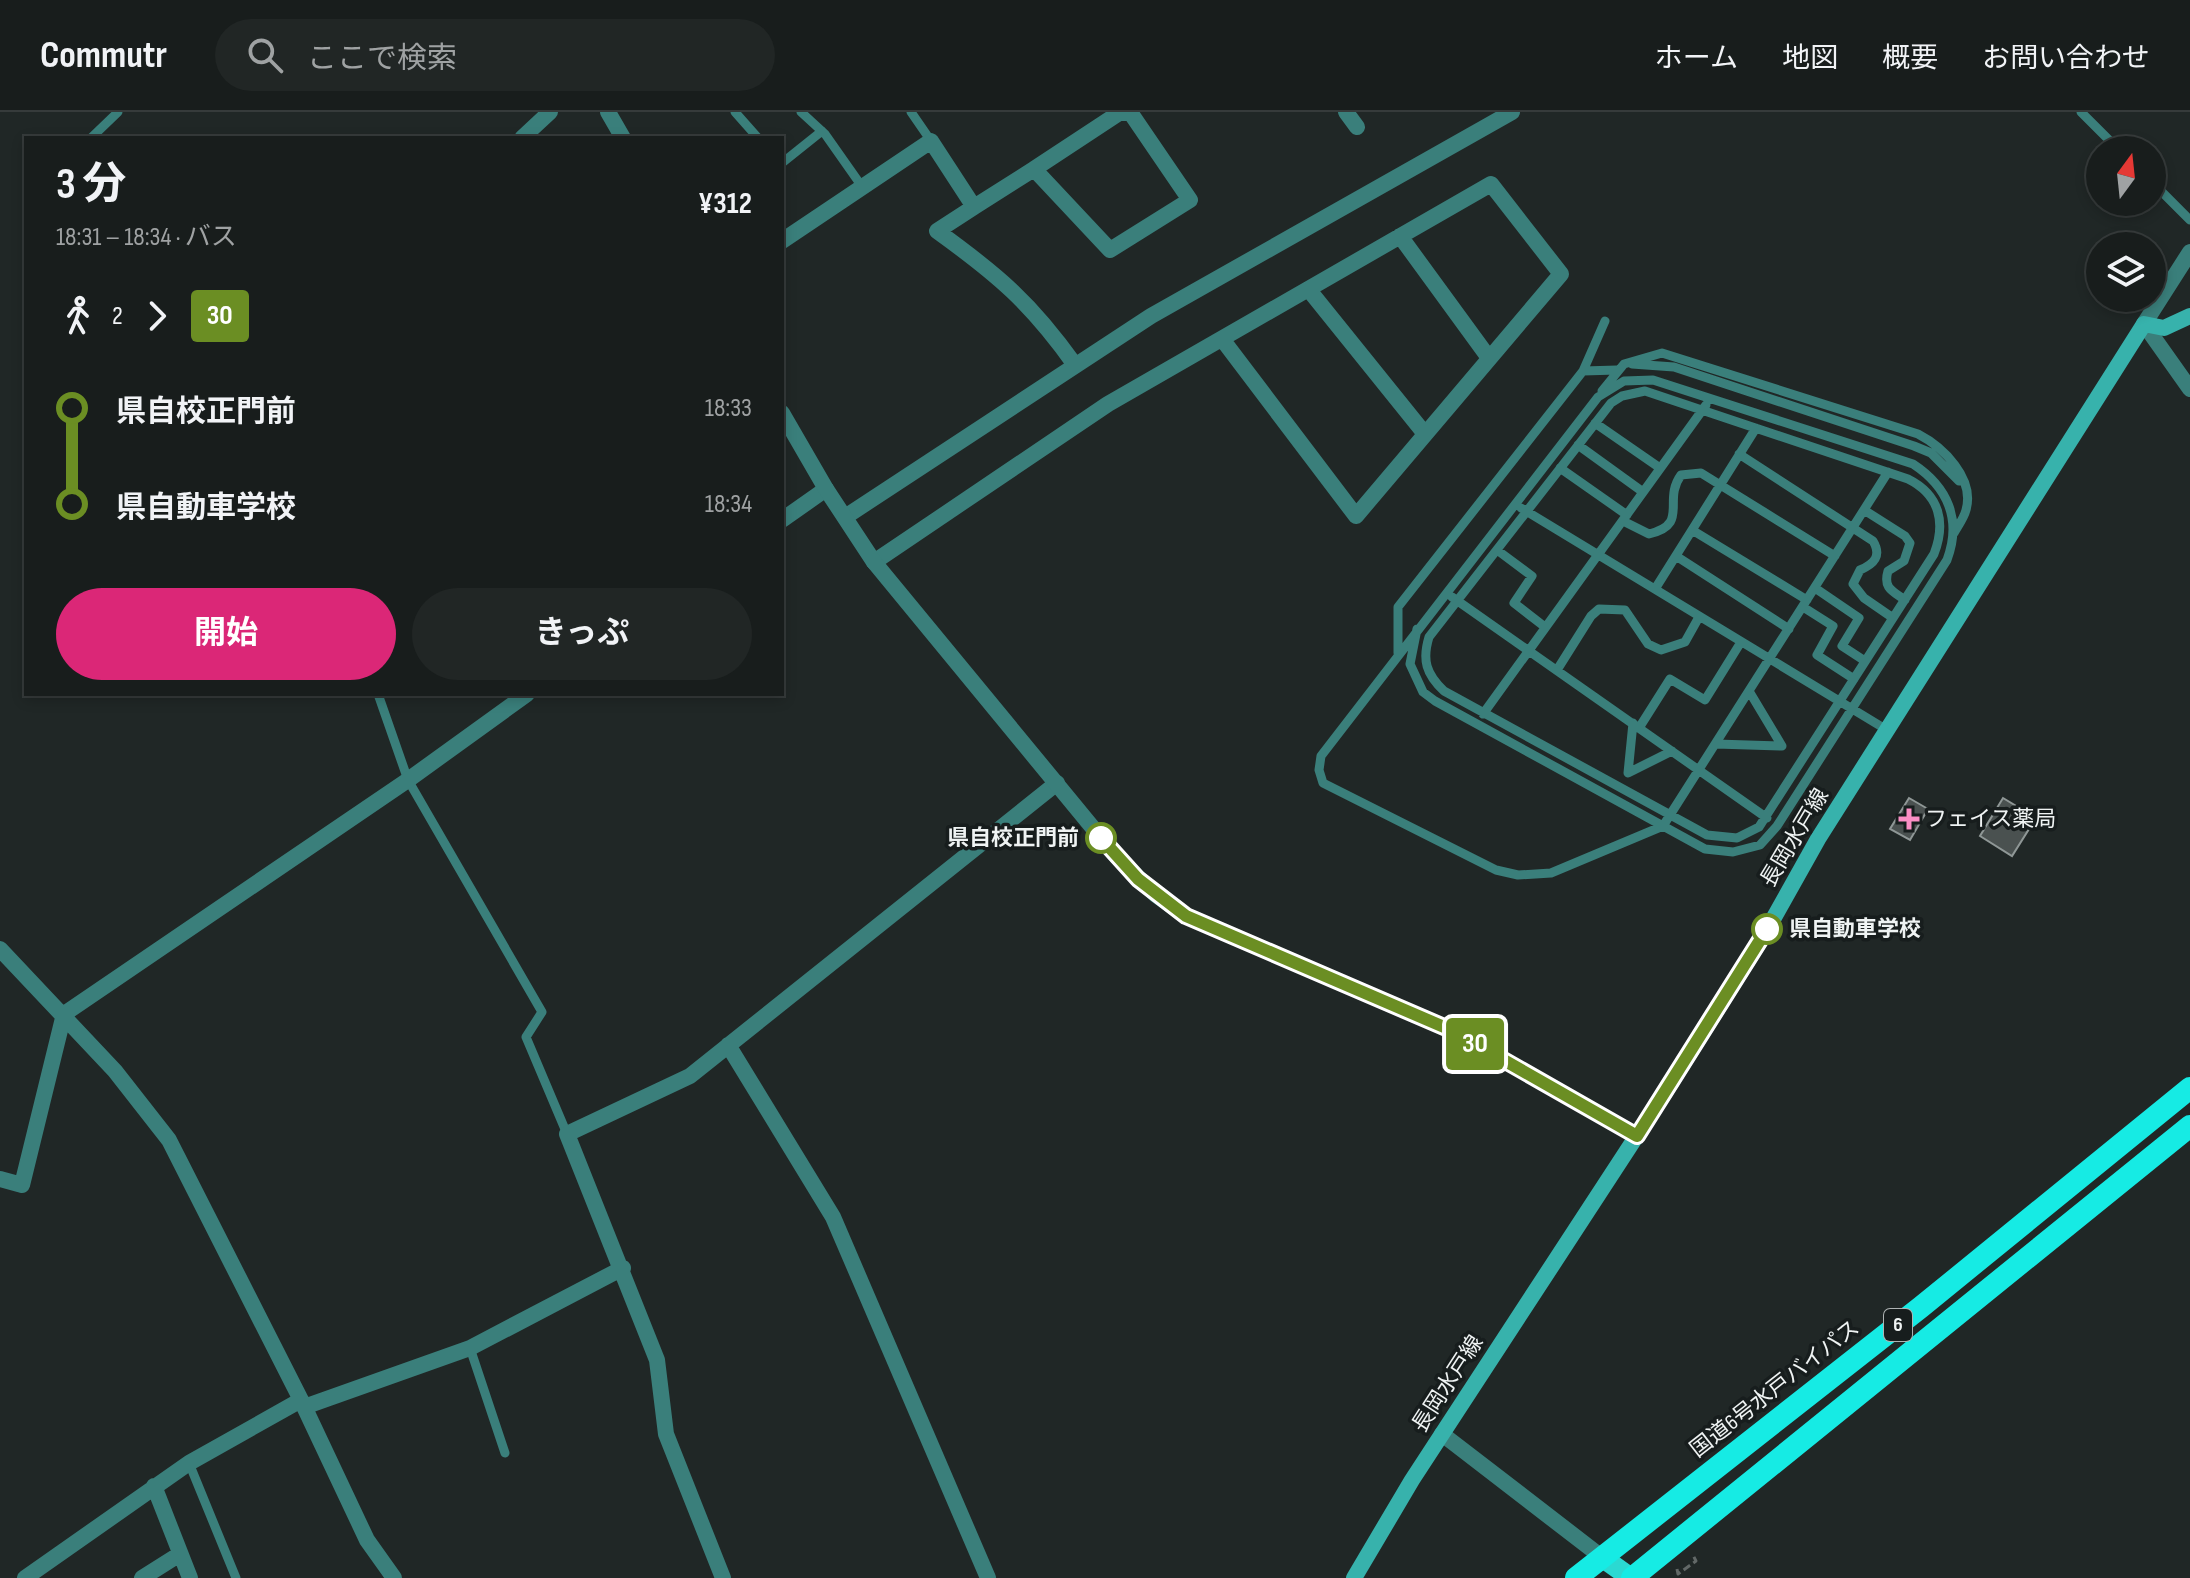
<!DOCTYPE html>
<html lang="ja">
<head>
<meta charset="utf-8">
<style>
	:root { --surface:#181d1c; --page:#212625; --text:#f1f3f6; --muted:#9fa2a3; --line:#363b3b; --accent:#db2777 }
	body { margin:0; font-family:"Sofia Sans Condensed","Noto Sans JP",sans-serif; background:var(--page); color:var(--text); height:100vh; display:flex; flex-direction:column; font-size:30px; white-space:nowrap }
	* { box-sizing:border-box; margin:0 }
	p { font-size:26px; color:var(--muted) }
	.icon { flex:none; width:44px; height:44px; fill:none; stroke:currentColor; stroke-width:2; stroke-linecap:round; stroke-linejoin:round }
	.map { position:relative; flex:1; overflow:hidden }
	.side { position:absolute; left:24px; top:24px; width:760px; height:560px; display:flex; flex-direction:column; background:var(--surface); border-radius:0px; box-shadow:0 4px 12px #0003,0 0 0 2px var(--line) }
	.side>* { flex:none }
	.badge { padding:0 16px; border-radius:6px; font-size:28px; line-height:52px }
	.needle { width:52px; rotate:15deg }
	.controls { position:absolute; left:2086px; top:24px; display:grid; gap:16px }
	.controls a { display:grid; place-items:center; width:80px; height:80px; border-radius:50%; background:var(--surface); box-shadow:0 4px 12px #0003,0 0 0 2px var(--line); font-size:40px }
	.map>.badge { position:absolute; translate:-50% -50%; box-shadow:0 0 0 4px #fff }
	.legs { display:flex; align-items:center; gap:12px; height:88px; padding:0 32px; font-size:26px }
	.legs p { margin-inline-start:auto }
	.summary { display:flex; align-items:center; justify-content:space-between; height:136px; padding:0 32px }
	h1 { font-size:44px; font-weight:700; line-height:60px }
	.action { display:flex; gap:16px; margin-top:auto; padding:16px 32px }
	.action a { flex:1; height:92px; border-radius:48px; background:var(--accent); color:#fff; font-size:32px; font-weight:700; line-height:92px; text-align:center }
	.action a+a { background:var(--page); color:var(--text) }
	ul { padding:0 32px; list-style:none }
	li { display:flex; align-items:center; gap:28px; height:96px; font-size:30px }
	li i { display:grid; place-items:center; width:12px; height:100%; margin:0 10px; background:currentColor }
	li i::after { content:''; width:20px; height:20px; margin:-10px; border:6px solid; border-radius:50%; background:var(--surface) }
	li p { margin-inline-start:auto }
	li:first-child i { background:linear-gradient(#0000 50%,currentColor 0) }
	li:last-child i { background:linear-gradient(currentColor 50%,#0000 0) }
	header { display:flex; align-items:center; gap:48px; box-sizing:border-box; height:112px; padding:0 40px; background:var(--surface); border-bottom:2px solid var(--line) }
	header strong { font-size:38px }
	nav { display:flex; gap:44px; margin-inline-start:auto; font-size:28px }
	.search { width:560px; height:72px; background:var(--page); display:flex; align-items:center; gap:20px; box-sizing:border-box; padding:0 28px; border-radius:44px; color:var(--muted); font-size:30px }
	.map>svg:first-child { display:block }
</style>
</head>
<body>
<header>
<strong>Commutr</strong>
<div class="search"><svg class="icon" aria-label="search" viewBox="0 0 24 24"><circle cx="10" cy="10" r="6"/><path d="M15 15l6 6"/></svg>ここで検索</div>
<nav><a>ホーム</a><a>地図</a><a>概要</a><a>お問い合わせ</a></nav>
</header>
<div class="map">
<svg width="2190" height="1466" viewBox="0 0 2190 1466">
	<rect width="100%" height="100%" fill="#202726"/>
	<path fill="#4a5150" stroke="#8f9796" stroke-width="2" d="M1909,686L1928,697L1910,728L1890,717Z
		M2003,686L2036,706L2012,744L1980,724Z"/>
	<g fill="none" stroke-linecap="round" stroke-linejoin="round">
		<path stroke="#626867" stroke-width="3" stroke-dasharray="8 4" stroke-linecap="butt" d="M1677,1457L1678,1462L1696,1449L1693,1443"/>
		<path stroke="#3a7f7b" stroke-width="9" d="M735,0L758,26
			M801,0L825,22L863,76
			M911,0L931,29
			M2081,0L2119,38
			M91,26L118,0
			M782,51L822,19
			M2152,70L2190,108
			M1632,252L1674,255L1914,334L1931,341L1959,369
			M1583,259L1605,209
			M1602,279L1624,252L1662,241L1918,322C1943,335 1975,366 1966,398C1964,406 1958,414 1954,421
			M1645,279L1908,367C1940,383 1946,411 1934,442L1759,715L1737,726L1707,723L1444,579C1426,562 1422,548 1429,525L1611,291L1622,284Z
			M1595,311L1660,356
			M1578,333L1643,380
			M1739,342L1873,429C1882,444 1874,452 1860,458L1853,472L1864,486L1893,506
			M1560,356L1627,403
			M1521,396L1887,618
			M1864,398L1905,424L1910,431L1904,449L1888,459C1883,476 1892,479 1905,488
			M1623,409L1649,422C1690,412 1662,389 1681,363L1701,361L1835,444
			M1692,418L1807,488
			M1497,438L1532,464L1514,491L1545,515
			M1676,444L1789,517
			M1815,476L1859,506L1842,534L1865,549
			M1655,477L1756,316
			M1452,485L1767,706
			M1803,495L1833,514L1817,543L1854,567
			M1417,517L1410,552L1423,580L1435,589L1705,737L1733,740L1760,733L1777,714L1947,448C1962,408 1948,375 1913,352L1653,268L1624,269L1598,285L1321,644L1319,658L1323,671L1496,758L1518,763L1551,761L1663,714L1888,360
			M1398,541V495L1583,259L1617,258
			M1557,558L1591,504L1599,497L1625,498L1648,532L1661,538L1685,530L1699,505
			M378,582L408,668L542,900L526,925L567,1022
			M1483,602L1706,293
			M1633,611L1628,661L1672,639
			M1639,616L1670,567L1705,588L1741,530
			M1716,632L1782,634L1749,579
			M470,1236L505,1341
			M189,1351L236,1466"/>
		<path stroke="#3a7f7b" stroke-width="16" d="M1346,0L1357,15
			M1130,1H1119L1034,57L1110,138L1190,88L1130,0
			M522,26L550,0
			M974,95L1034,57
			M1400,124L1489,246
			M782,129L931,29L974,95L937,119C998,163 1031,191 1075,253
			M1309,178L1425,322
			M2144,212L2190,277
			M845,405L1151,204L1512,0
			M782,408L826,377
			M874,450L1108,292L1491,72L1561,162L1356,404L1222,227
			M0,837L115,959L169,1028L301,1288L367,1428L394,1466
			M728,933L833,1105L988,1466
			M0,1067L22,1073L64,902L408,668L527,582
			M304,1295L470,1236L623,1156
			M154,1374L190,1466
			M25,1466L189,1351L301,1288
			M142,1466L180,1442
			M723,1466L666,1322L657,1248L567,1022L690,964L1057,671"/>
		<path stroke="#3a7f7b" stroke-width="16" d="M608,0L623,26
			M2144,212L2190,140
			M782,301L826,377L874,450L1116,744L1156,783L1186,804L1451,918L1637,1024
			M1442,1322L1603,1446"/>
		<path stroke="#37b2ac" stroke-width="16" d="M1354,1466L1412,1368L1666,979L1767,818L1818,727L2144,212L2164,216L2190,204"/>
		<path stroke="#2bd9d2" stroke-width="20" d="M1603,1446L1631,1466"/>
		<path stroke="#16ebe4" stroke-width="22" d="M1576,1466L1921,1195L2190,976
			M1632,1466L2190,1014"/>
	</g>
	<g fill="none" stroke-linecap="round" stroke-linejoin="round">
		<defs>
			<path id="line-1" d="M1101,726L1138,767L1186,804L1451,918L1637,1024L1767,817"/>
		</defs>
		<use href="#line-1" stroke="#fff" stroke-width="18"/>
		<use href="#line-1" stroke="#6b8e23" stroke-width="12"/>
	</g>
	<path fill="#fb8fc5" stroke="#171d1d" stroke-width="3" d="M1905 695h8v8h8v8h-8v8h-8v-8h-8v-8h8z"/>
	<g fill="#fff" stroke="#6b8e23" stroke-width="4">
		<circle cx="1101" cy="726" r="14"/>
		<circle cx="1767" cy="817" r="14"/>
	</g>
	<g text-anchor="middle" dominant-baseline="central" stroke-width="7" stroke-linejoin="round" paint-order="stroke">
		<rect fill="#171d1d" stroke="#aeb3b3" stroke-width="2" x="1884" y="1197" width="28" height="32" rx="6"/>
		<g font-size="20" font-weight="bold" fill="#eff3f3">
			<text x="1898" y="1213">6</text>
		</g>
		<g font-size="22" fill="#eff3f3" stroke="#171d1d" text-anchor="start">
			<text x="1925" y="707">フェイス薬局</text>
		</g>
		<g font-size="22" font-weight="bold" fill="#eff3f3" stroke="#171d1d" text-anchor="end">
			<text x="1079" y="726">県自校正門前</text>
			<text x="1789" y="817" text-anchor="start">県自動車学校</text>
		</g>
		<g font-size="22" fill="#eff3f3" stroke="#171d1d">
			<text transform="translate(1795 726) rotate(-59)">長岡水戸線</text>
			<text transform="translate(1448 1272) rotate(-57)">長岡水戸線</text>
			<text transform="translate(1775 1277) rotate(-38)">国道6号水戸バイパス</text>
		</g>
	</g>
</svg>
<div class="controls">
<a><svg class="needle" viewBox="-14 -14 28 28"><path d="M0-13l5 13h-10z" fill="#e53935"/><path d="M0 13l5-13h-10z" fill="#9fa2a3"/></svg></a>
<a><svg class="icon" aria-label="layers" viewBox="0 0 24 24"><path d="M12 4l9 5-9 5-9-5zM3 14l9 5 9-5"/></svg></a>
</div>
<b class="badge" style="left:1475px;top:932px;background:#6b8e23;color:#fff">30</b>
<section class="side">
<div class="summary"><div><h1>3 分</h1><p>18:31 – 18:34 · バス</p></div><b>¥312</b></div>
<div class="legs"><svg class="icon" aria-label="walk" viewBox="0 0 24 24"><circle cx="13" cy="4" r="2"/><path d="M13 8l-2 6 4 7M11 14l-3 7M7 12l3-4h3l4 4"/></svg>2<svg class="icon" aria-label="forward" viewBox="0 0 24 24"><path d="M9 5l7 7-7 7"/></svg><b class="badge" style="background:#6b8e23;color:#fff">30</b></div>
<ul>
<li><i style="color:#6b8e23"></i><b>県自校正門前</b><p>18:33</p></li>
<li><i style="color:#6b8e23"></i><b>県自動車学校</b><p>18:34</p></li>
</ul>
<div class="action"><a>開始</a><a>きっぷ</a></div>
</section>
</div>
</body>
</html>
